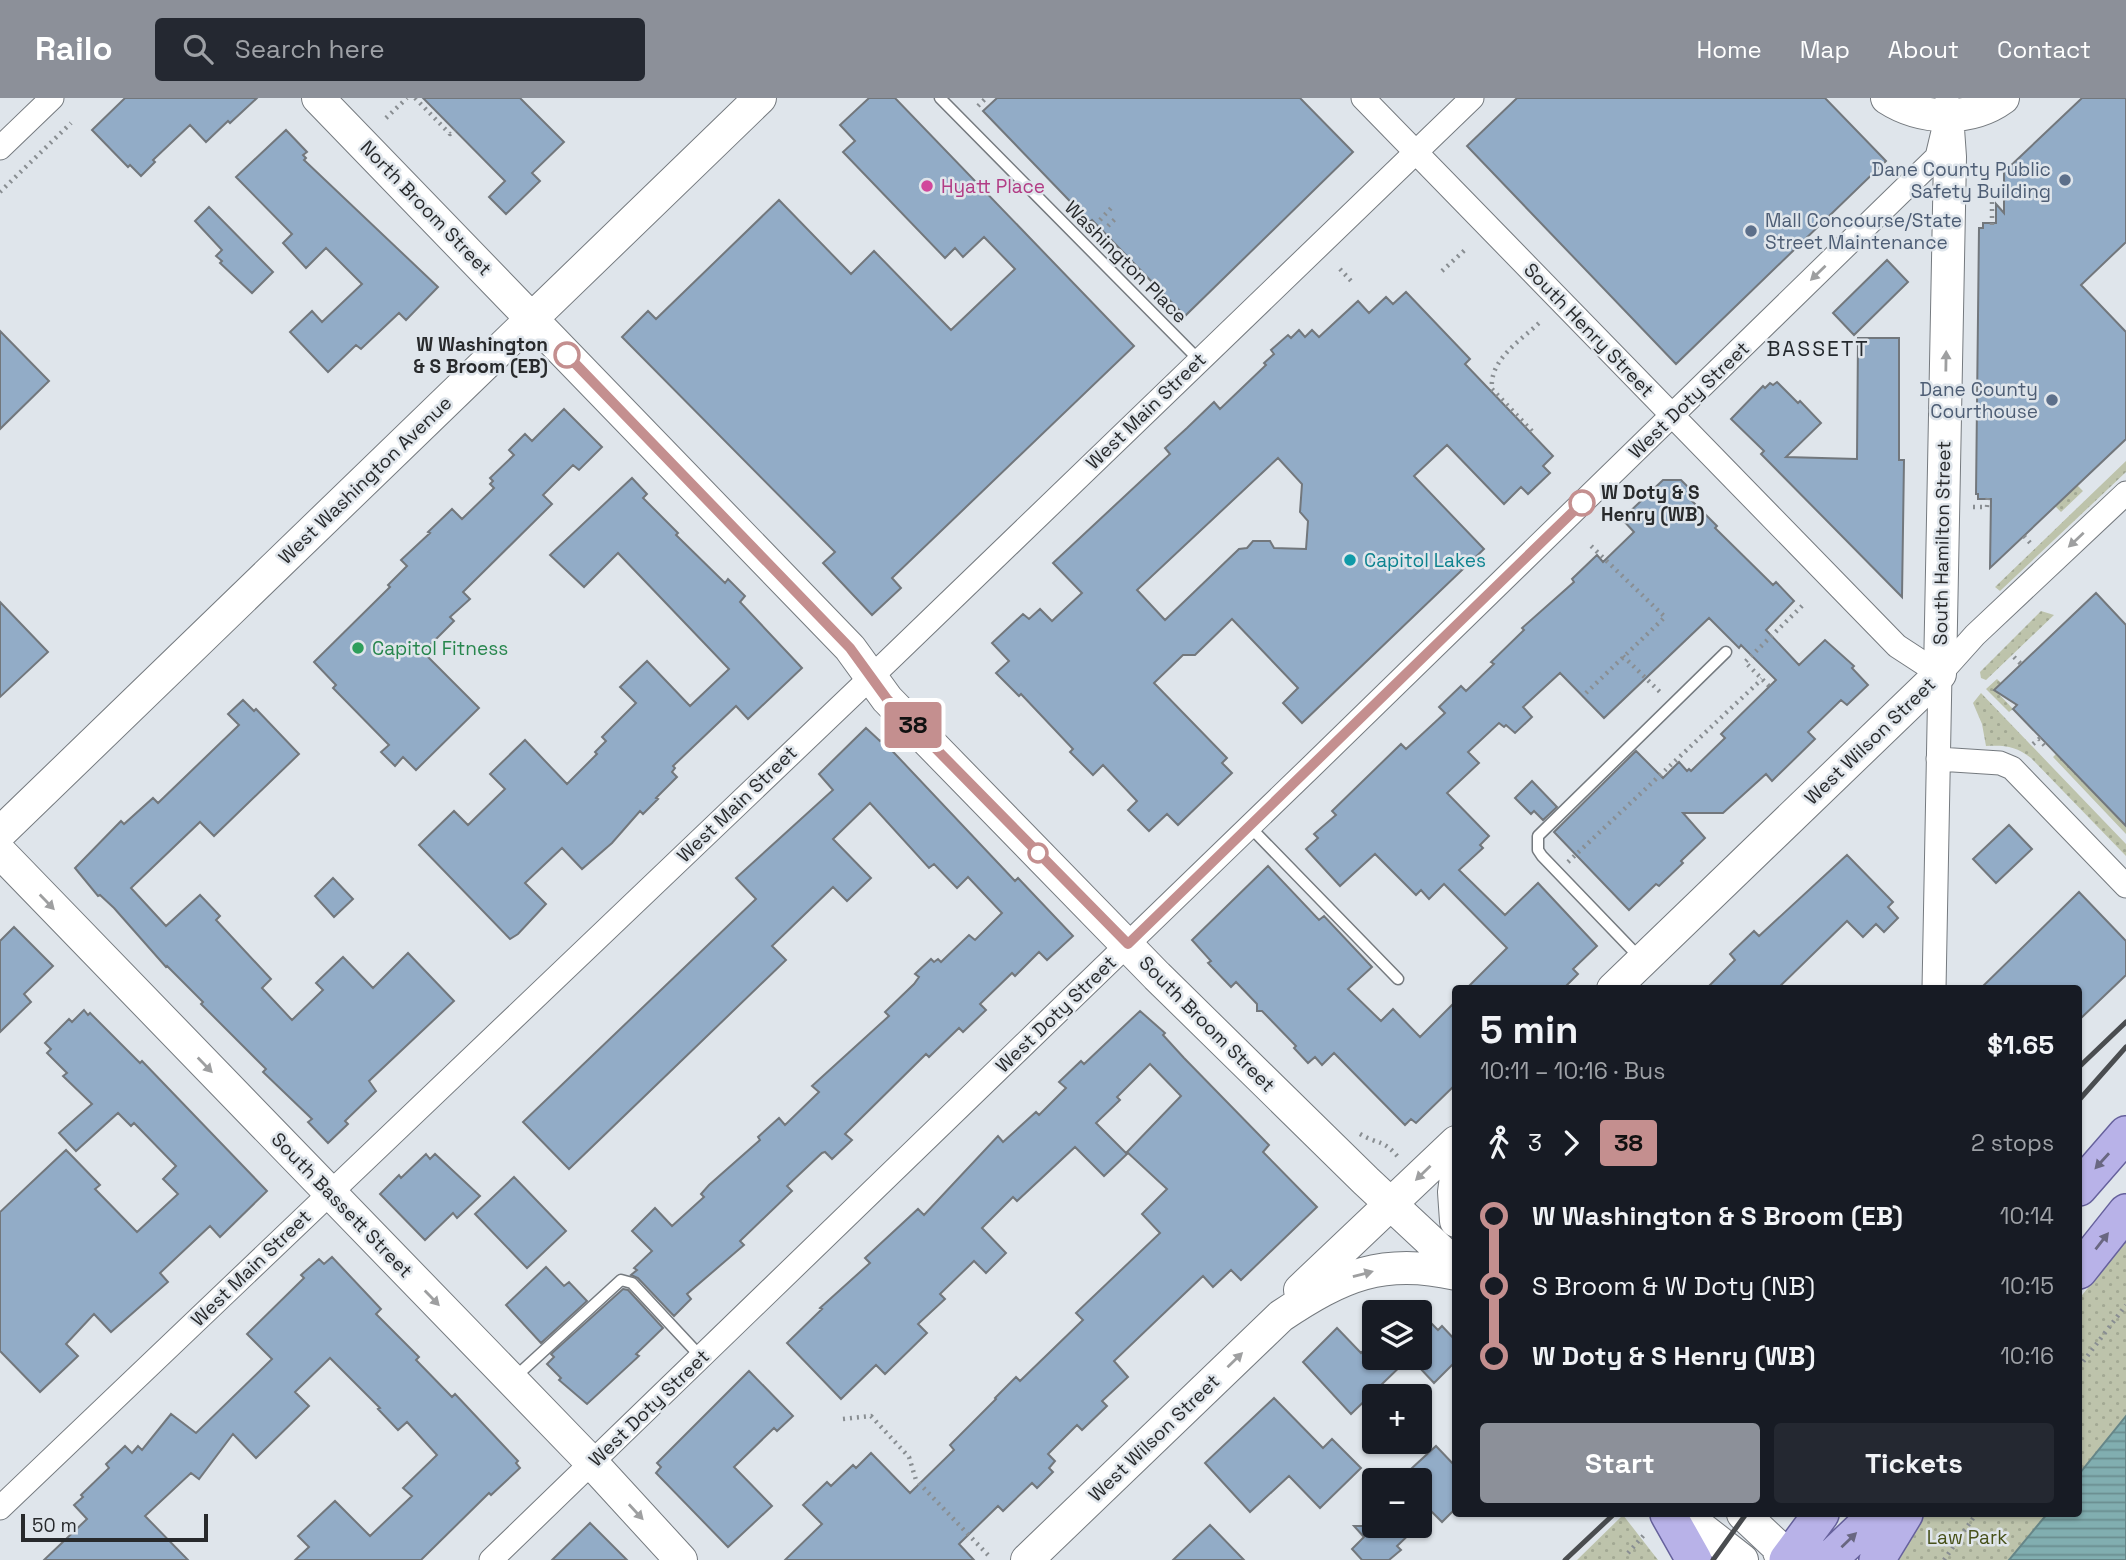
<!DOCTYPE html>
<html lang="en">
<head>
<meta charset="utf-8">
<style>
	:root { --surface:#171b24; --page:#242831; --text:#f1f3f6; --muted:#9ea1a6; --accent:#8c9099 }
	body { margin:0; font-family:"Space Grotesk",sans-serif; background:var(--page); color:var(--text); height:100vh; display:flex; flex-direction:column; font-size:26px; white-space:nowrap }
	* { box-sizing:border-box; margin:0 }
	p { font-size:23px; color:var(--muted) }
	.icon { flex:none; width:38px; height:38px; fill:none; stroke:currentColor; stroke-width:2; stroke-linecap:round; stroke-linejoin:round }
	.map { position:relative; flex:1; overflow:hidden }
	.side { position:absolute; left:1452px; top:887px; width:630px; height:532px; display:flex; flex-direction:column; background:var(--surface); border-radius:7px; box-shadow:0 2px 5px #0004 }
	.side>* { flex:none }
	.badge { padding:0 14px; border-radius:5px; font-size:24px; line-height:46px }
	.controls { position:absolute; left:1362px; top:1202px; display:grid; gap:14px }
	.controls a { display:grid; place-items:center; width:70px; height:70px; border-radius:7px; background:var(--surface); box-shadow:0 2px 5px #0004; font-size:35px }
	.scale { position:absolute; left:21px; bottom:18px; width:187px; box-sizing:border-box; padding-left:7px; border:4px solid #282a2c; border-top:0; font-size:19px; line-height:24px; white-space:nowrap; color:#282a2c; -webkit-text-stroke:5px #dfe5eb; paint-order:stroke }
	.map>.badge { position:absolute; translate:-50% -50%; box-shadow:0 0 0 4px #fff }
	.legs { display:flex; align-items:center; gap:10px; height:77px; padding:0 28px; font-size:23px }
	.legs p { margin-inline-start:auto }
	.headline { display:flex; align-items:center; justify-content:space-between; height:119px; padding:0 28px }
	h1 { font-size:38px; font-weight:800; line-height:52px }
	.cta { display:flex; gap:14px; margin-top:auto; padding:14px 28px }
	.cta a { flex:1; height:80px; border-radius:7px; background:var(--accent); color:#fff; font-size:28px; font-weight:800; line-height:80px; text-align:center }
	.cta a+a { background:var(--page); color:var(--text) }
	ul { padding:0 28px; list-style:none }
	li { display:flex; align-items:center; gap:24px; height:70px; font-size:26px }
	li i { display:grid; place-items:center; width:10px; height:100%; margin:0 9px; background:currentColor }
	li i::after { content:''; width:18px; height:18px; margin:-9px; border:5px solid; border-radius:50%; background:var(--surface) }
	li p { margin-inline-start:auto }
	li:first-child i { background:linear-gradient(#0000 50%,currentColor 0) }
	li:last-child i { background:linear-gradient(currentColor 50%,#0000 0) }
	header { display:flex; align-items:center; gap:42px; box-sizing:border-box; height:98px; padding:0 35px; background:var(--accent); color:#fff }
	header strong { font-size:33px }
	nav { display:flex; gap:38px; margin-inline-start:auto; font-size:24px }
	.search { width:490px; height:63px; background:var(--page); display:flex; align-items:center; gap:18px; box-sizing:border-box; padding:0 24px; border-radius:7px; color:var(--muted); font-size:26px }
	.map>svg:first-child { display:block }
</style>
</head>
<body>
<header>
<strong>Railo</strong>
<div class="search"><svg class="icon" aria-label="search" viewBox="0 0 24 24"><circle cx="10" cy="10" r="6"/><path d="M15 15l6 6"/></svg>Search here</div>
<nav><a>Home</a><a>Map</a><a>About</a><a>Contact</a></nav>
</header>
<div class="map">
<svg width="2126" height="1462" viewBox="0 0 2126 1462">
	<defs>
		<pattern id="green-dots" width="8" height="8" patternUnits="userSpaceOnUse" patternTransform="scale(1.75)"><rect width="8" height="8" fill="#bdc3ab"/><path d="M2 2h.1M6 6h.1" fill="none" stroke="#a2a893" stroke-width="1.8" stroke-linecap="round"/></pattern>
		<pattern id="water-rules" width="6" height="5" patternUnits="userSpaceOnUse" patternTransform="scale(1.75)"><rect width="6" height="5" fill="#81aeb0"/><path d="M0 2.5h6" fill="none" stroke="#6a8e8f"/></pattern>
	</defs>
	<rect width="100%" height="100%" fill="#dfe5eb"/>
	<path fill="url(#green-dots)" d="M2126,363V374L2000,493L1995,489Z
		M2077,387L2083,393L2061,414L2055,408Z
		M2041,513L2054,517L1986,582L1981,580L1980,574Z
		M1997,581L2001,585L1995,592L2013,611L2009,614L1986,591Z
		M1981,595L2126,746V758L2031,660C2016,648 2004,647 1986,648L1982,626L1973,605Z
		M2056,656L2126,728V736L2053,659Z
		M2126,1142V1318L2079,1376V1201Z
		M1921,1416H2047L2009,1462H1890Z
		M1623,1417L1658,1462H1577Z"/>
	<path fill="url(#water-rules)" stroke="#668688" stroke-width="2" d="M2126,1318V1462H2009L2047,1416H2079V1376Z"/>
	<path fill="#92acc7" stroke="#72777c" stroke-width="2" fill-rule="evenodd" d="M125,0H257L230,25L228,23L206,44L190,27L153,62L155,64L141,78L130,67L128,69L92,32Z
		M423,0H520L564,44L532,75L540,83L506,116L489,99L505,83Z
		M869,0H895L1134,248L892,480L901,490L872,517L823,465L835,454L622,239L648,213L656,221L779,102L851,176L874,153L951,232L1015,171L984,139L963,159L955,150L945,160L843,54L855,43L840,27Z
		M997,0H1300L1353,54L1185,218L1092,122L1090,124L983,13Z
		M1517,0H1825L1886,63L1676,266L1467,48Z
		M2082,0H2126V144L2081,187L2126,234V341L1990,470L1991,401H1978V396H1976L1979,130H1983V125H1996V106L2004,115V74Z
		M286,32L307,54L303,57L306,60L304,62L438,189L406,222L399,215L361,251L356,247L328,274L290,234L312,213L322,224L362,186L326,150L306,170L283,145L292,136L236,79Z
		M209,109L273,174L252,195L220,165L222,163L216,158L222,152L195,123Z
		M1887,162L1908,184L1854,237L1833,215Z
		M1406,194L1470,261L1465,266L1553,358L1543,368L1550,375L1528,396L1521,389L1504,406L1447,347L1414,378L1484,451L1302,625L1283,605L1298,590L1232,521L1195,557H1183L1154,585L1227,660L1222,665L1232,675L1178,727L1167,716L1149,733L1128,712L1137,703L1103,667L1093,677L1070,654L1073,651L1021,596L1019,598L996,575L1009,563L992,545L1023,516L1029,521L1040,511L1052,523L1082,495L1053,465L1170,356L1165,350L1187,330L1214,304L1220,311L1266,267L1264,265L1274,256L1271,252L1288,237L1291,240L1299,232L1305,239L1312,232L1319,239L1358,203L1369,215L1386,199L1393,206ZM1278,360L1302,386L1300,414L1308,423L1306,451L1274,450L1270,443H1253L1247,450L1239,451L1165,522L1137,492Z
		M0,233L49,283L0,331Z
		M1858,240H1899V362H1904L1902,499L1761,356L1764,353L1731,321L1763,288L1765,290L1770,285L1773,287L1777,284L1798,305L1800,303L1821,325L1786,359L1857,361Z
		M564,311L602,349L579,372L573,367L543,397L552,406L463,494L470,501L450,519L454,523L423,554L479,610L416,672L403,659L395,668L381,654L389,647L333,590L336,587L314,564L390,489L388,487L407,468L401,462L430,435L428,434L452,411L462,421L494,390L490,386L493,383L490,380L514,357L509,352L525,336L532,343Z
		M632,380L647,396L643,400L678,435L676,437L725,485L728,481L745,498L740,504L802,570L748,621L736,608L673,668L675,670L672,674L677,679L656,700L658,701L643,716L640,713L612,745L582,771L562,750L525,785L546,806L518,836L510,841L419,747L454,713L468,727L505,691L490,676L525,642L567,686L597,656L595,654L606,643L602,639L636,605L620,589L647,563L690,608L729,571L618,455L584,489L550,457Z
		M1663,382H1681L1697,398L1692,403L1717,428L1715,430L1773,487L1776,484L1794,503L1766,532L1799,567L1825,542L1854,568L1852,570L1868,587L1847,607L1841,602L1808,634L1815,641L1772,683L1766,676L1723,715H1683L1705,740L1681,763L1683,765L1659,788L1656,786L1629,812L1554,734L1636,653L1663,680L1679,664L1687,673L1689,671L1691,673L1725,640L1721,636L1776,582L1741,547L1739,550L1709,520L1604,620L1560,575L1523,609L1532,619L1515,635L1506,627L1504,629L1499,625L1468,654L1479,665L1447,695L1489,738L1480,747L1483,750L1459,772L1505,817L1538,785L1597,848L1573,871L1578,876L1563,891H1466L1507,850L1444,786L1429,801L1421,792L1416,797L1375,756L1340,788L1306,751L1318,740L1314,736L1336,717L1332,713L1401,646L1406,651L1445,615L1439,609L1461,588L1466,593L1494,566L1491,564L1524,532L1522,530L1574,484L1572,481L1597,457L1603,464L1634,434L1622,421Z
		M2096,495L2126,527V728L2013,611L2017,607L1994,592Z
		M0,504L48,554L0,599Z
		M243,602L254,613L256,611L299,656L214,738L200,724L131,790L166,828L200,797L220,818L216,822L271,881L262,890L292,922L323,892L316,885L343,859L373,890L408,855L454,903L369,983L376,993L345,1023L348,1026L328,1045L308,1024L312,1021L263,974L266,971L201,906L203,904L167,868L166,869L114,810L100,797L98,798L75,770L121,723L124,726L153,700L158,705L239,627L228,616Z
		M866,630L880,643L882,642L1015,783L1018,780L1073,838L1047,862L1039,854L1015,878L1012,875L980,906L986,912L963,934L959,930L929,959L926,956L845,1036L852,1042L832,1061L825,1054L822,1055L787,1088L792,1093L740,1143L744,1147L687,1196L691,1201L674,1218L638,1180L631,1177L637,1172L634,1170L652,1153L632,1133L655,1110L672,1128L704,1099L701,1096L709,1087L760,1042L758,1039L779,1020L785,1027L819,994L812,988L889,918L885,914L914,886L919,879L915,876L931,861L934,864L938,861L941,864L969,837L975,842L1002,815L968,779L957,790L934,766L929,770L870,705L833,741L871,780L847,803L833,789L772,848L786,862L569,1071L523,1024L756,801L736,780L833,692L819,676Z
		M1532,683L1557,709L1543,722L1534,713L1531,716L1515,700Z
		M2009,727L2032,751L1996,785L1973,761Z
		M1847,757L1893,804L1888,809L1898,820L1884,834L1876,826L1863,839L1847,823L1777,891H1706L1735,862L1730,856L1754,833L1759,838Z
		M1268,768L1319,822L1324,818L1372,869L1348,891L1381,923L1393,911L1420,939L1456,903V986L1416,1025L1411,1021L1405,1027L1334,955L1322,967L1315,959L1308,965L1294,950L1296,948L1262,913H1257V906L1236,884L1231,889L1208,865L1211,863L1192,842Z
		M333,780L353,801L334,819L315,798Z
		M2079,794L2126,843V877L2079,922V891H1980Z
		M14,829L53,868L24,896L31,904L0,934V843Z
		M84,912L88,917L90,915L140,965L142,963L267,1093L220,1139L210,1128L160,1175L168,1184L111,1234L94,1216L66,1246L78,1258L40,1294L0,1253V1114L66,1052L100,1087L95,1091L137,1134L178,1096L163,1081L176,1068L134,1025L131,1028L118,1015L76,1053L59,1035L92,1006L63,978L67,975L47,955L51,951L45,945L69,921L72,924Z
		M1140,913L1165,935L1163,937L1184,960L1269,1047L1263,1054L1317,1109L1241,1182L1231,1172L1213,1189L1203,1178L1114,1263L1128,1279L1102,1303L1107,1308L1082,1332L1077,1327L1048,1356L1055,1363L1049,1370L1053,1374L1037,1390L1032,1385L1003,1413L998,1408L959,1446L974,1462H785L822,1426L803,1407L827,1384L831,1388L853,1367L856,1370L871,1355L910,1395L954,1352L950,1347L996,1301L995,1300L1016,1279L1020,1283L1083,1222L1076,1215L1160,1135L1142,1116L1167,1091L1127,1054L1181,998L1150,966L1117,999L1120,1002L1096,1025L1127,1056L1104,1078L1075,1049L1017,1103L1013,1099L982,1130L1006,1155L986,1175L974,1163L940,1196L945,1201L918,1226L927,1235L885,1276L876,1267L841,1301L787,1245L822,1211L820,1210L870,1165L865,1160L918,1111L924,1117L998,1038L1003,1044L1036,1014L1039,1017L1066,990L1059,984L1081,963L1084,966Z
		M426,1056L430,1061L435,1056L480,1098L457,1120L453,1115L425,1142L380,1096L399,1077L401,1080Z
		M514,1079L566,1133L527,1170L475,1116Z
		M332,1159L381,1211L376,1216L419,1259L416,1262L452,1299L455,1296L518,1363L516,1365L520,1370L491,1397L489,1395L421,1462H295L309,1449L298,1438L335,1403L370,1438L412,1398L403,1390L437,1357L407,1324L398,1332L378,1311L380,1310L330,1260L295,1294L309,1308L256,1360L233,1336L199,1381L191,1375L145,1418L188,1462H44L87,1421L74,1407L83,1399L81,1397L109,1370L106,1366L125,1348L132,1355L138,1348L142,1352L171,1316L196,1335L272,1261L247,1236L304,1180L301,1177L319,1161L324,1166Z
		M546,1169L564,1188L569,1184L587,1203L541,1245L506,1207Z
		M623,1191L628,1192L663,1230L636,1256L639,1258L587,1306L559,1282L561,1280L547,1266L554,1259L551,1256Z
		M1419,1213L1438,1232L1442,1228L1456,1243V1263L1434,1285L1419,1269Z
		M1337,1230L1361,1255L1374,1242V1260H1409L1351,1316L1303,1264Z
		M749,1273L793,1318L777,1333L774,1330L734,1369L772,1408L728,1449L656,1375L661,1369L657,1365Z
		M1274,1300L1323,1350L1332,1341L1361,1370L1320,1410L1289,1378L1250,1414L1205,1365Z
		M1436,1348L1456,1369V1410L1442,1424L1419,1401V1382H1399Z
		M590,1425L627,1462H552Z
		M1210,1427L1244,1462H1173L1195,1441Z
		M1354,1428H1418L1397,1448L1401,1452L1389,1462H1362L1352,1451L1364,1439Z"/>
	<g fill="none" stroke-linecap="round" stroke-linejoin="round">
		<defs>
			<path id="lane" d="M940,0L1199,262
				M1250,729L1398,881
				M1641,861L1542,758L1538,752V738L1726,554
				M513,1281L621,1182L632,1185L701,1259"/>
			<path id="street" d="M1363,0L1897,548L1940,576
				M0,50L52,0
				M1940,576L1975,537L2126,395
				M1938,661L2000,665L2012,670L2126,788
				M1934,891L1940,576
				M0,1410L889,562L1472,0
				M491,1462L1312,668L1937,59L1947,17V0"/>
			<path id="secondary" d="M318,0L850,550L887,601L1157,878L1366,1083L1456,1167
				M1887,0C1921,22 1970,24 2003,0
				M0,735L760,0
				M0,754L592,1365L681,1462
				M1613,891L1940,576L1950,59L1947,17
				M1456,1079L1454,1094L1456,1123
				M1300,1192L1456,1044
				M1683,1416L1742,1462
				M1743,1416L1777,1448L1782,1462
				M1027,1462L1281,1218C1341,1178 1383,1159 1456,1176"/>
			<path id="primary" d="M2079,1090L2126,1036
				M2079,1173L2126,1114
				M1668,1416L1694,1462
				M1787,1462L1821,1416
				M1819,1462L1833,1458L1877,1416
				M1877,1462L1905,1416"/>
		</defs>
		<use href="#lane" stroke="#757a7f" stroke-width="13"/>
		<use href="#street" stroke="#757a7f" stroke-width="25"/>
		<use href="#secondary" stroke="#757a7f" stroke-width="34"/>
		<use href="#primary" stroke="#66619c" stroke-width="38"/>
		<path stroke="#898e92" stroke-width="4.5" stroke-dasharray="2 5" stroke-linecap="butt" d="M415,0L450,36L455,32
			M978,8L986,0
			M386,20L407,0
			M1982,93H1992V130
			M0,94L71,25
			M1100,122L1111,110
			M1108,128L1117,119
			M1340,171L1352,184
			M1442,173L1467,150
			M1532,333L1492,291C1489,262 1520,243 1539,225
			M1973,409H1987L1988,396
			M2024,438L2032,447
			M1623,558L1662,596
			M2014,559L2021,566
			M1769,588L1745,564L1805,505
			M1586,595L1665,519L1589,446
			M2033,646L2039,641L2046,649
			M1568,764L1762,581
			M1360,1036C1379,1047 1383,1041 1399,1060
			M2079,1269L2126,1207
			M843,1321L871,1318L909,1359L916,1382L989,1458
			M1628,1455L1644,1437
			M1944,1462L1976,1416"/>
		<use href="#lane" stroke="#fff" stroke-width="10"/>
		<use href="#street" stroke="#fff" stroke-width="23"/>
		<use href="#secondary" stroke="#fff" stroke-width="32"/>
		<use href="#primary" stroke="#b8b2e8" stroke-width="35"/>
		<path stroke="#4a4d50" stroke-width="5" d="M2079,969L2126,924
			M2079,1002L2126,949
			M1565,1462L1614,1416
			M1713,1462L1746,1416"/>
	</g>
	<defs><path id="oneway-solid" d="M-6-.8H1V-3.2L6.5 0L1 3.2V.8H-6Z" transform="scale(1.75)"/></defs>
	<g fill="#9e9fa0">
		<use href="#oneway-solid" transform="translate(1818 175) rotate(136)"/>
		<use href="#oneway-solid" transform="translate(1946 263) rotate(-89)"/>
		<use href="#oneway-solid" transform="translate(2076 442) rotate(137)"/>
		<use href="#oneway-solid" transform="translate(47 804) rotate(46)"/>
		<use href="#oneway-solid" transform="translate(205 967) rotate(46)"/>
		<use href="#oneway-solid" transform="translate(1423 1075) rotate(136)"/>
		<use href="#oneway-solid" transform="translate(1363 1176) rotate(-15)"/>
		<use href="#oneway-solid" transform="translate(432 1200) rotate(46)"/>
		<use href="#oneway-solid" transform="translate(1235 1262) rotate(-44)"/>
		<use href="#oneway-solid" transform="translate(636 1414) rotate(47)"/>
	</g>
	<g fill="#696781">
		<use href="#oneway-solid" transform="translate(2102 1063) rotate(132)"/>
		<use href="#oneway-solid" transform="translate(2102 1143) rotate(-52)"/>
		<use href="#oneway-solid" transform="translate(1849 1442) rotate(-44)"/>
	</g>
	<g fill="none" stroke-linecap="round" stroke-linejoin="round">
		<defs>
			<path id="line-1" d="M567,257L850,550L887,601L1128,846L1582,405"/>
		</defs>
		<use href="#line-1" stroke="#fff" stroke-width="16"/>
		<use href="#line-1" stroke="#c48f8f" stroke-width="10"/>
	</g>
	<g fill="#5c6f8a" stroke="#dfe5eb" stroke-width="2.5">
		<circle cx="2065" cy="82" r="7"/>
		<circle cx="1751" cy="133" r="7"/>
		<circle cx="2052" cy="302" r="7"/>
	</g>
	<circle fill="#d1479c" stroke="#dfe5eb" stroke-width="2.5" cx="927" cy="88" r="7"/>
	<g fill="#fff" stroke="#c48f8f" stroke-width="3.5">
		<circle cx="567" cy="257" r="12"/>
		<circle cx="1582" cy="405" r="12"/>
		<circle cx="1038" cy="755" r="9"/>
	</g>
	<circle fill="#0f9aa8" stroke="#dfe5eb" stroke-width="2.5" cx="1350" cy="462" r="7"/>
	<circle fill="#2e9e5b" stroke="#dfe5eb" stroke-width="2.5" cx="358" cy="550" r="7"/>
	<g text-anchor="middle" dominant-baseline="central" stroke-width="5" stroke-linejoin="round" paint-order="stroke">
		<g font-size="19" fill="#4e5e75" stroke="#dfe5eb" text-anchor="end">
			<text x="2051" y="71">Dane County Public<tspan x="2051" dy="22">Safety Building</tspan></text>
			<text x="1765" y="122" text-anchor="start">Mall Concourse/State<tspan x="1765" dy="22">Street Maintenance</tspan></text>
			<text x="2038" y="291">Dane County<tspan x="2038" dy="22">Courthouse</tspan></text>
		</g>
		<g font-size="19" fill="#b23c85" stroke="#dfe5eb" text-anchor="start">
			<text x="941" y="88">Hyatt Place</text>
		</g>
		<g font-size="19" fill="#282a2c" stroke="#dfe5eb">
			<text transform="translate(426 110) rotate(46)">North Broom Street</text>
			<text transform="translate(1126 164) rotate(45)">Washington Place</text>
			<text transform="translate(1589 232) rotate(46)">South Henry Street</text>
			<text transform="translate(1689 302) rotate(-44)">West Doty Street</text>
			<text transform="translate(1146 313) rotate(-44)">West Main Street</text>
			<text transform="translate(365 382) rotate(-44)">West Washington Avenue</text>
			<text transform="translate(1942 445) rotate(-89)">South Hamilton Street</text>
			<text transform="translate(1870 643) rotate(-44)">West Wilson Street</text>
			<text transform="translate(737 706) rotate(-44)">West Main Street</text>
			<text transform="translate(1056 916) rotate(-44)">West Doty Street</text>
			<text transform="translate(1207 926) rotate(45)">South Broom Street</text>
			<text transform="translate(342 1107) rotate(46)">South Bassett Street</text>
			<text transform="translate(251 1170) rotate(-44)">West Main Street</text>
			<text transform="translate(649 1310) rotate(-44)">West Doty Street</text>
			<text transform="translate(1154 1340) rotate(-44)">West Wilson Street</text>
		</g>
		<g font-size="19" font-weight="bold" fill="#282a2c" stroke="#dfe5eb" text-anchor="end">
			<text x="548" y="246">W Washington<tspan x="548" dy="22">&amp; S Broom (EB)</tspan></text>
			<text x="1601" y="394" text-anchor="start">W Doty &amp; S<tspan x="1601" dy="22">Henry (WB)</tspan></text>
		</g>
		<g font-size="19" fill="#0d838f" stroke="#dfe5eb" text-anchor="start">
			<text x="1364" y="462">Capitol Lakes</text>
		</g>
		<g font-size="19" fill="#27864d" stroke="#dfe5eb" text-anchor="start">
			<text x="372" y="550">Capitol Fitness</text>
		</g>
		<g font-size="19" fill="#47511a" stroke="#dfe5eb">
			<text x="1967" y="1439">Law Park</text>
		</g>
		<g font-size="21" letter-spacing="2" fill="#252a2e" stroke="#dfe5eb">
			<text x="1818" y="250">BASSETT</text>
		</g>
	</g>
</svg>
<div class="controls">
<a><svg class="icon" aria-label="layers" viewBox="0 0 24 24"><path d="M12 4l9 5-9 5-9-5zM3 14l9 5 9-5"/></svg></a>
<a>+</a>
<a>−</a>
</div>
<div class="scale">50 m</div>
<b class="badge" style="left:913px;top:627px;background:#c48f8f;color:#111">38</b>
<section class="side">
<div class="headline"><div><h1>5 min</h1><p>10:11 – 10:16 · Bus</p></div><b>$1.65</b></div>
<div class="legs"><svg class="icon" aria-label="walk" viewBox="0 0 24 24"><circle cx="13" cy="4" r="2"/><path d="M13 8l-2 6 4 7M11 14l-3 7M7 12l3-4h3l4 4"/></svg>3<svg class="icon" aria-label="forward" viewBox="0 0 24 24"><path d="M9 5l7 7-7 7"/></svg><b class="badge" style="background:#c48f8f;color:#111">38</b><p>2 stops</p></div>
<ul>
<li><i style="color:#c48f8f"></i><b>W Washington &amp; S Broom (EB)</b><p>10:14</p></li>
<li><i style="color:#c48f8f"></i><span>S Broom &amp; W Doty (NB)</span><p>10:15</p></li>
<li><i style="color:#c48f8f"></i><b>W Doty &amp; S Henry (WB)</b><p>10:16</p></li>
</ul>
<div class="cta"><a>Start</a><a>Tickets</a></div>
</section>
</div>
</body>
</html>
